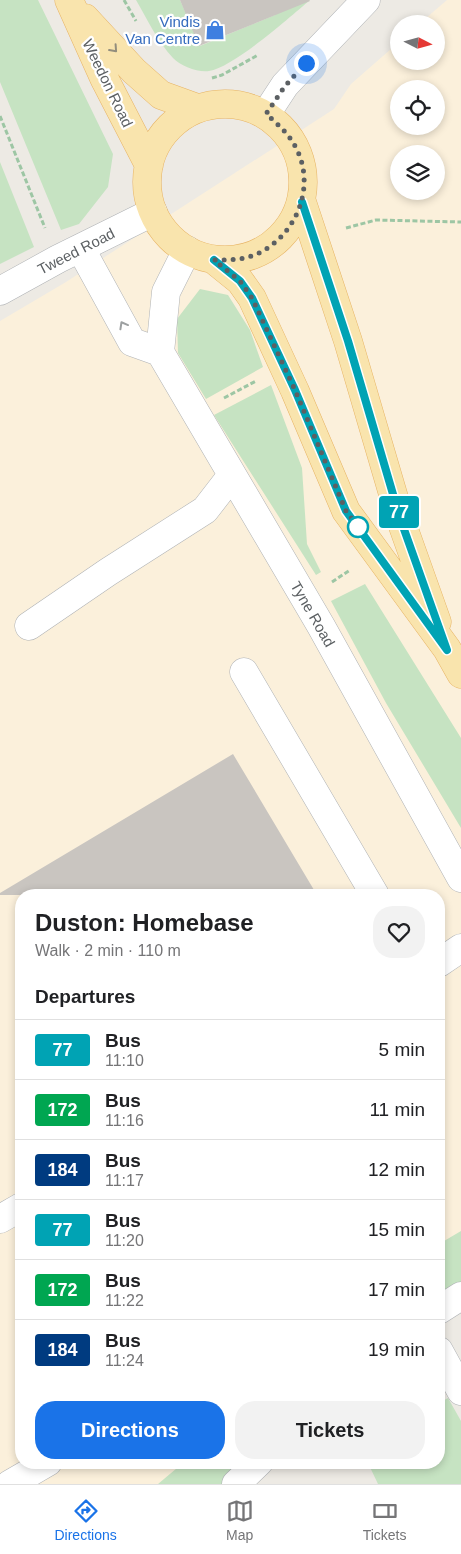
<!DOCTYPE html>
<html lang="en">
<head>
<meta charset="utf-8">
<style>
	:root { --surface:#fff; --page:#f2f2f2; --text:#202124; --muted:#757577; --line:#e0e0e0; --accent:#1a73e8 }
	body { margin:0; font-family:Arial,sans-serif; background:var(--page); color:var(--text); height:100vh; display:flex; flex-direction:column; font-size:19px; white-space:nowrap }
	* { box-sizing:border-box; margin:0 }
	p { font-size:16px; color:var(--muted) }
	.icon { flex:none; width:28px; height:28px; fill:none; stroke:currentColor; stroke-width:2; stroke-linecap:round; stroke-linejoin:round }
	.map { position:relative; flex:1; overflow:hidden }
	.sheet { position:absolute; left:15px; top:889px; width:430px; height:580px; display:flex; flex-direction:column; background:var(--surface); border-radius:20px; box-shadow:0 2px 8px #0003 }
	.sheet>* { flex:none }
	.badge { padding:0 10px; border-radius:4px; font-size:18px; line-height:32px }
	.needle { width:32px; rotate:96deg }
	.fabs { position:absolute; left:390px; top:15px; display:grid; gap:10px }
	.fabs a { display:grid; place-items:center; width:55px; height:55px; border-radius:50%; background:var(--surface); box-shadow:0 2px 8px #0003; font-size:25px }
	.you { position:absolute; width:25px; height:25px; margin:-12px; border:4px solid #fff; border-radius:50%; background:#1a73e8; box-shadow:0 0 0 8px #1a73e833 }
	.map>.badge { position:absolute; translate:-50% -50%; box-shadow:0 0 0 2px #fff }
	h2 { padding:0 20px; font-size:19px; line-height:45px }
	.round { display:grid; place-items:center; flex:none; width:52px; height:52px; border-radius:20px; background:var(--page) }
	.overview { display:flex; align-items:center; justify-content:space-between; height:85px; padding:0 20px }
	h1 { font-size:24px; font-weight:700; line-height:38px }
	.cta { display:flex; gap:10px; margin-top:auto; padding:10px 20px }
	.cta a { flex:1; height:58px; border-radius:20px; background:var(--accent); color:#fff; font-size:20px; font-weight:700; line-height:58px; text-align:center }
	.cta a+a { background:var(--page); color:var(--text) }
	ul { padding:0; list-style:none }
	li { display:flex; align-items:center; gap:15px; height:60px; padding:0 20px; border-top:1px solid var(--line) }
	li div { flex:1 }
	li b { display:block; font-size:19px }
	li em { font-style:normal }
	li .badge { min-width:55px; font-weight:700; text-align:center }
	.dock { display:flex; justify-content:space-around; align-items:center; height:70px; border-top:1px solid var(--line); background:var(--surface); font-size:14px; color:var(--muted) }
	.dock a { display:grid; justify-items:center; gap:2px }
	.dock .selected { color:var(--accent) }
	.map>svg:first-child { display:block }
</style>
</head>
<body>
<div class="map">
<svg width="461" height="1484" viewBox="0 0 461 1484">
	<rect width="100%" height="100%" fill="#edeae4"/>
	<path fill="#fbf0db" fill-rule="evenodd" d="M447,0H461V1298L439,1312V895H21V1462L272,1463L253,1484H0V321L66,282L334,109L351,84L399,42V61H436V24H419ZM399,89H436V126H399ZM399,154H436V191H399Z"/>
	<path fill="#c6e3c2" d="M0,0H38L113,154L108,187L79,224L61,230L0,82Z
		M136,0H180L200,46L275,15L285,0H310C290,17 234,67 209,71C199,73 180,66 173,58C158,42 147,19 136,0Z
		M0,162L34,247L0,264Z
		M200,289L228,295L250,330L263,367L206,399L178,353L177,319Z
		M271,385L302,468L307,544L321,572L316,575L214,415Z
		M365,584L461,738V828L386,703L331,601Z
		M461,1231V1283L439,1298V1244Z
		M448,1398L461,1421V1484H378L368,1463L439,1462V1403Z
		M183,1463H244L222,1484H158Z"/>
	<path fill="#c9c5c0" d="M180,0H309L310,1L199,46Z
		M233,754L317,895H0V893Z"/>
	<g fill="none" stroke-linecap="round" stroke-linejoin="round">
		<defs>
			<path id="minor" d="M266,114L285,85L366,0
				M81,249L132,342L160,352
				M0,291L58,259L153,212
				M160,352L321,626L461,878
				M160,352L166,292L187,250
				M29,626L108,572L205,510L232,475
				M244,672L375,895
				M439,963L461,948
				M0,1219L21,1207
				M439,1310L461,1296
				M439,1351L461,1391
				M10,1484L48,1462
				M236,1484L259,1462"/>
			<path id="major" d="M69,0L104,78L149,165
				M85,18L134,71L161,95L197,108
				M147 182a78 78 0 1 1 156 0a78 78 0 1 1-156 0Z
				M302,202L348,341L400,518L437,622
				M214,260L240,281L252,298L295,391L346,511L447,649L461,674"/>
		</defs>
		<use href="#minor" stroke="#afb2b5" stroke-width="29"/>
		<use href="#major" stroke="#e7b363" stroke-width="29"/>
		<path stroke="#9dc6a4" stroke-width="3" stroke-dasharray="5 2.5" stroke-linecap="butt" d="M124,0L136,21
			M212,78L222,75L258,55
			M0,116L45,228
			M346,228L376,220L461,222
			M224,398L256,381
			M332,582L350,570"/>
		<use href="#minor" stroke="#fff" stroke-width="28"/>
		<use href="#major" stroke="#f9e4ad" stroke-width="28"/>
	</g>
	<defs><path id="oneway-chevron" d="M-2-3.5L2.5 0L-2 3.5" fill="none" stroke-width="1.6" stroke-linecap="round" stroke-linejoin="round" transform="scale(1.25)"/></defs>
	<use stroke="#938e7d" href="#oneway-chevron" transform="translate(114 49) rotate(48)"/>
	<use stroke="#9da0a1" href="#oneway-chevron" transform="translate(123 325) rotate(-119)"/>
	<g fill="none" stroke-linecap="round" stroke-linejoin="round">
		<defs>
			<path id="line" d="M214,260L240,281L252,298L295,390L346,511L447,650L400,518L348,341L302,202"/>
		</defs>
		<use href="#line" stroke="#fff" stroke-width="11"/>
		<use href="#line" stroke="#00a3b4" stroke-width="8"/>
		<path stroke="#5c6063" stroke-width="5" stroke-dasharray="0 9" d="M306,63L285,86L266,114C279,125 291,136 298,152C315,190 295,235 259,253C245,260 230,260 214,260L240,281L252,298L295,390L346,511L358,527"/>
	</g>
	<defs>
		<symbol id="shop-bare" viewBox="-9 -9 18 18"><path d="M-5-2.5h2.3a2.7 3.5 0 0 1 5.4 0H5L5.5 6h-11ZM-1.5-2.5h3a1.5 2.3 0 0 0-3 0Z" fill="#3f7fe0" stroke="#fff" stroke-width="2.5" paint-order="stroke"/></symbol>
	</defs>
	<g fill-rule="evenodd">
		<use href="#shop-bare" x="201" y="16" width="28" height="28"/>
	</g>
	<circle fill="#fff" stroke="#00a3b4" stroke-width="2.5" cx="358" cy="527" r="10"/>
	<g text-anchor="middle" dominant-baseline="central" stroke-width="4.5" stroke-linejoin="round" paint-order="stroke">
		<g font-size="15" fill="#366cbe" stroke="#fff" text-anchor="end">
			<text x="200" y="21">Vindis<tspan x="200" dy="17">Van Centre</tspan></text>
		</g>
		<g font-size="15" fill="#5c6063" stroke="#fff">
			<text transform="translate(108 83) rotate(64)">Weedon Road</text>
			<text transform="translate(76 251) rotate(-27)">Tweed Road</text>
			<text transform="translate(313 614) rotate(60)">Tyne Road</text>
		</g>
	</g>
</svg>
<div class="fabs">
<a><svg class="needle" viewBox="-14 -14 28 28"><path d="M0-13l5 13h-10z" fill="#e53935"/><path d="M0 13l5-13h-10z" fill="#757577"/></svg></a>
<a><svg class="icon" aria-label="locate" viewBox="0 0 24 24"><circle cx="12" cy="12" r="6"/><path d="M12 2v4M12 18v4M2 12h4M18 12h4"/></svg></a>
<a><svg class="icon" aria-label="layers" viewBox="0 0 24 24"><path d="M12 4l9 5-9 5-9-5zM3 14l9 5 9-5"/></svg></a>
</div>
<div class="you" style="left:306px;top:63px"></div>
<b class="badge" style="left:399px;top:512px;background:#00a3b4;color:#fff">77</b>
<section class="sheet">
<div class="overview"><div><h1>Duston: Homebase</h1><p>Walk · 2 min · 110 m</p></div><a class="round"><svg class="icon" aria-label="heart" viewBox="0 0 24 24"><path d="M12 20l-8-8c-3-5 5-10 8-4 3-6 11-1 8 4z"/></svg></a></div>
<h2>Departures</h2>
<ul>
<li><span class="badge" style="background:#00a3b4;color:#fff">77</span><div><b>Bus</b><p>11:10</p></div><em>5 min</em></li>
<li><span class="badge" style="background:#00a651;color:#fff">172</span><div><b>Bus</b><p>11:16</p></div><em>11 min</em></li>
<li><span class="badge" style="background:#003b80;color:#fff">184</span><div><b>Bus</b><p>11:17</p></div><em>12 min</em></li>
<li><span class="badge" style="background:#00a3b4;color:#fff">77</span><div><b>Bus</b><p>11:20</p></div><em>15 min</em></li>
<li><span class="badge" style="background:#00a651;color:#fff">172</span><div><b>Bus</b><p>11:22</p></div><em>17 min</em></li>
<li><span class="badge" style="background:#003b80;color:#fff">184</span><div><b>Bus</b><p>11:24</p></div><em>19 min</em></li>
</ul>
<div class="cta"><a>Directions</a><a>Tickets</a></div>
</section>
</div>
<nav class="dock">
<a class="selected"><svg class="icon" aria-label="directions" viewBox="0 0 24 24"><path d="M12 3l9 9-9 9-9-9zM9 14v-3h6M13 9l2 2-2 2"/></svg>Directions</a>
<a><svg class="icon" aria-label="map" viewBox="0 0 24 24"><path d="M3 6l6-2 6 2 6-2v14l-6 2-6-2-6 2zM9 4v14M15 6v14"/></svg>Map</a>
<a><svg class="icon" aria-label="tickets" viewBox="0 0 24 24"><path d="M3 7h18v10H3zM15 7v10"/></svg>Tickets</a>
</nav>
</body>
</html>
